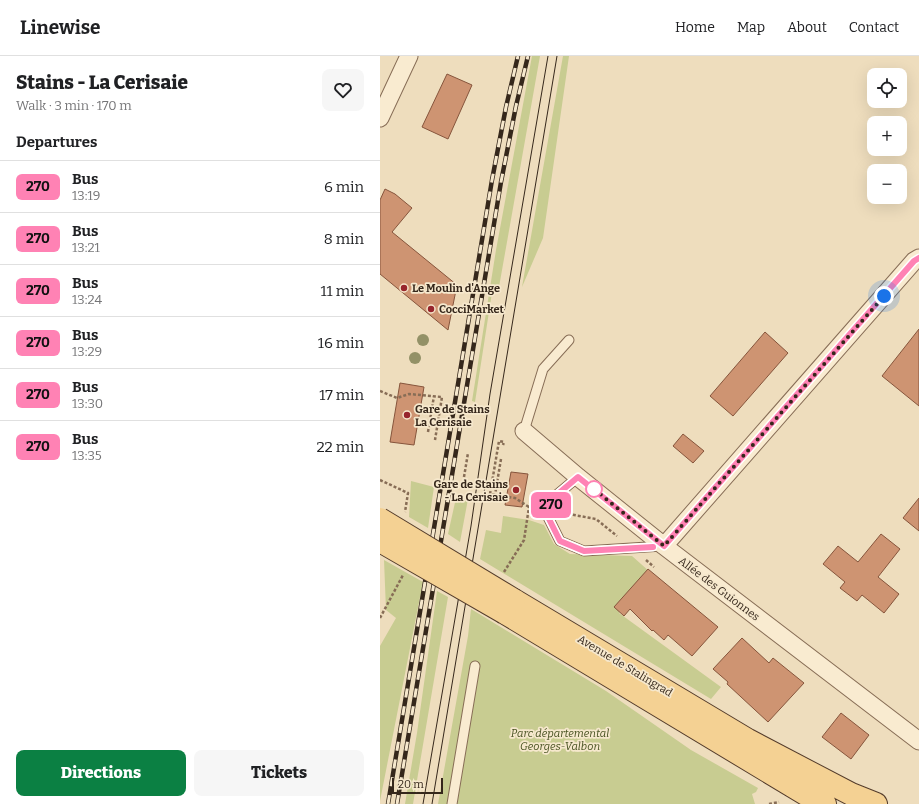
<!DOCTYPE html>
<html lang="en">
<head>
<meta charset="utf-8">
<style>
	:root { --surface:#fff; --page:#f6f6f6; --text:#202124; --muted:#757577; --line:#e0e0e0; --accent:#0b8043 }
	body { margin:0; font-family:Bitter,serif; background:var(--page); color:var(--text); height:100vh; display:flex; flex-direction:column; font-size:15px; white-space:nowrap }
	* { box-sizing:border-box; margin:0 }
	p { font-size:13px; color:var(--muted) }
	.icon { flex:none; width:22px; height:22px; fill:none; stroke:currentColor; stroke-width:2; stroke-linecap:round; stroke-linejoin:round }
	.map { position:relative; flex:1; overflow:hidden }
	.panel { display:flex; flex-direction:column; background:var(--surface); width:380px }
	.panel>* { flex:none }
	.badge { padding:0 8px; border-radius:6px; font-size:14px; line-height:26px }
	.tools { position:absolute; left:487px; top:12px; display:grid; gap:8px }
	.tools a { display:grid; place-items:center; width:40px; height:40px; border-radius:8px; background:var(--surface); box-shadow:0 4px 16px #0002; font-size:20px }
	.scale { position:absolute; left:12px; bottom:10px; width:51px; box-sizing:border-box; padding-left:4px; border:2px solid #35271b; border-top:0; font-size:11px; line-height:14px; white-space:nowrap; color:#35271b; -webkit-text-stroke:3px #f6e8cd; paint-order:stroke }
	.you { position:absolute; width:20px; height:20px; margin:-10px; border:3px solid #fff; border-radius:50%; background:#1a73e8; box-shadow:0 0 0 6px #1a73e833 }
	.map>.badge { position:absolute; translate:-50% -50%; box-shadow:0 0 0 2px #fff }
	h2 { padding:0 16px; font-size:15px; line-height:36px }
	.round { display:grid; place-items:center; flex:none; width:42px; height:42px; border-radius:8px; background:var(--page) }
	.summary { display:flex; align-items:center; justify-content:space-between; height:68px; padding:0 16px }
	h1 { font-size:19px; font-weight:800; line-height:30px }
	.primary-button { display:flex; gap:8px; margin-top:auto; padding:8px 16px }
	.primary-button a { flex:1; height:46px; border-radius:8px; background:var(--accent); color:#fff; font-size:16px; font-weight:800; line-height:46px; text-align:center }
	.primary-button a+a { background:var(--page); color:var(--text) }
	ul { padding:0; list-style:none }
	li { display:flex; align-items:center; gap:12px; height:52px; padding:0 16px; border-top:1px solid var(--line) }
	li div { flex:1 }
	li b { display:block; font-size:15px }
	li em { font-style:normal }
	li .badge { min-width:44px; font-weight:700; text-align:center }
	header { display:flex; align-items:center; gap:24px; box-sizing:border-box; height:56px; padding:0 20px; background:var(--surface); border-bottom:1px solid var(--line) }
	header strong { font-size:19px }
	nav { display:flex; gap:22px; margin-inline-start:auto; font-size:14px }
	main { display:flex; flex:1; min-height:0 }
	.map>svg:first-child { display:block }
</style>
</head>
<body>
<header>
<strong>Linewise</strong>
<nav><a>Home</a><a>Map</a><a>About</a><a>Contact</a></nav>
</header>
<main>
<section class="panel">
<div class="summary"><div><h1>Stains - La Cerisaie</h1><p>Walk · 3 min · 170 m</p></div><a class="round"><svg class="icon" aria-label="heart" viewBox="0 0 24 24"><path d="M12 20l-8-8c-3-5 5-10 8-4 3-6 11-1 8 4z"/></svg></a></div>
<h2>Departures</h2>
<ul>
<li><span class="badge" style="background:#ff82b4;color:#111">270</span><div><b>Bus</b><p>13:19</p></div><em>6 min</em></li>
<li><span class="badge" style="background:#ff82b4;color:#111">270</span><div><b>Bus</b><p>13:21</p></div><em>8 min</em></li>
<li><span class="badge" style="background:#ff82b4;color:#111">270</span><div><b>Bus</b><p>13:24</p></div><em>11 min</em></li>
<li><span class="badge" style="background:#ff82b4;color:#111">270</span><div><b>Bus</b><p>13:29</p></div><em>16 min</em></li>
<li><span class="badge" style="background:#ff82b4;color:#111">270</span><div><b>Bus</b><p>13:30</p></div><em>17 min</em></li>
<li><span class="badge" style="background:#ff82b4;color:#111">270</span><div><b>Bus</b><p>13:35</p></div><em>22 min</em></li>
</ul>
<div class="primary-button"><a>Directions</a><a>Tickets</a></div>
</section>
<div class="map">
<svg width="539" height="748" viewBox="0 0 539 748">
	<rect width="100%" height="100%" fill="#eeddbd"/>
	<path fill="#c8cc91" d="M152,0H160L119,231L113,230L95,346L92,345L116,194Z
		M183,0H189L163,182L142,231Z
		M31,425L54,431L48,472L29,461Z
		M76,442L88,443L80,486L68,478Z
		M123,460L149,464L164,469L174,488L190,498L252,500L270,516L239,557L341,631L331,643L100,503L106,474L121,477Z
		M4,504L43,526L0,745V590L16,562L6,554Z
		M57,535L68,541L33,748H25L37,677Z
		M91,553L226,635L311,694L378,732L376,736L372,738L375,748H58L88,580Z"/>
	<path fill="#ce9472" stroke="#86553c" d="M67,18L92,29L68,83L42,71Z
		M5,133L15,138L32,152L12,176L77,229L68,274L0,218V144Z
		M539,273V350L502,320Z
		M385,276L408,297L353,360L330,340Z
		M20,327L44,331L34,389L10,386Z
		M303,378L324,395L313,407L293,390Z
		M131,416L148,418L142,451L125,449Z
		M539,442V475L523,462Z
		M501,478L520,493L498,521L519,538L504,557L482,539L477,545L460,532L465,526L443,508L458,490L478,506Z
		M268,513L338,571L312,600L288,579L284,584L273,574L272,575L250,553L244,560L234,551Z
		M362,582L389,607L393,602L424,627L388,666L347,628L348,626L333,613Z
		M461,657L489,679L471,703L442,681Z"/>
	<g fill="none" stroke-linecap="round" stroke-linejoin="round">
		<defs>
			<path id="service" d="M144,375L163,313L189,284
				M198,421L173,442L168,461L180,485L204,495L283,490
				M72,748L95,610"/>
			<path id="minor" d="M0,62L29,0
				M144,375L198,421L284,490L539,685
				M284,490L534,205L539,202"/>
			<path id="primary" d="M134,544L368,684L471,738L496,748
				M125,557L427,739L445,748"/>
		</defs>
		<use href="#service" stroke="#876d56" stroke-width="11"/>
		<use href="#minor" stroke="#876d56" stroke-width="19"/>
		<use href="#primary" stroke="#543c2b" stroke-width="24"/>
		<path stroke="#876d56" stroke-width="2.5" stroke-dasharray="3 2" stroke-linecap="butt" d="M0,335L17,342L29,338L62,341L55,384
			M48,376L54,340
			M121,403L115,439L135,442L149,451
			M84,421L88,397
			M0,424L28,437L25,456
			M115,439L110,438L119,385L124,386L123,389
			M183,457L216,463L237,480
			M266,504L274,511
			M124,516L144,484L149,451L158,453
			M0,562L23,519
			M389,748L399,746"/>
		<use href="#service" stroke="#f9ebd0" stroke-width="9"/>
		<use href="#minor" stroke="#f9ebd0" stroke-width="17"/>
		<use href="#primary" stroke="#f4d193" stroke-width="22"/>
		<path stroke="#35271b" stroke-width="1" d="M43,748L91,470L110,338L168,0
			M52,748L177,0"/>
		<defs>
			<path id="rail" d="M8,748L112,124L126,51L138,0
				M17,748L121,126L136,50L148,0"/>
		</defs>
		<use href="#rail" stroke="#35271b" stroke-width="4.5"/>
		<use href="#rail" stroke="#f6e8cd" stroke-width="3" stroke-dasharray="9" stroke-linecap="butt"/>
		<defs>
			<path id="primary-bridge" d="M0,463L134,544
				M0,485L125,557"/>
		</defs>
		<use href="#primary-bridge" stroke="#543c2b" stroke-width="24" stroke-linecap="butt"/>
		<use href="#primary-bridge" stroke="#f4d193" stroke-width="22"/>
	</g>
	<g fill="#939167">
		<circle cx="43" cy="284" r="6"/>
		<circle cx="35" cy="302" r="6"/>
	</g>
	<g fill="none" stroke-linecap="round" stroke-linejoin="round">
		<defs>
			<path id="line" d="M273,491L204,495L180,485L168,461L173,442L198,421L284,490L534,205L539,202"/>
		</defs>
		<use href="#line" stroke="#fff" stroke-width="9"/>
		<use href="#line" stroke="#ff82b4" stroke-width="6"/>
		<path stroke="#35271b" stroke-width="4" stroke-dasharray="0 7.2" d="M214,433L209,429L284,490L504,240"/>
	</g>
	<g fill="#97252c" stroke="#f6e8cd" stroke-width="1.5">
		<circle cx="24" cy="232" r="4"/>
		<circle cx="51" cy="253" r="4"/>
		<circle cx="27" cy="359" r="4"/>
		<circle cx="136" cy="434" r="4"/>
	</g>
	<circle fill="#fff" stroke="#ff82b4" stroke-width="2" cx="214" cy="433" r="8"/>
	<g text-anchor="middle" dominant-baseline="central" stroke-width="3.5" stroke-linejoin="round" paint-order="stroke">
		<g font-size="11" font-weight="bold" fill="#35271b" stroke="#f6e8cd" text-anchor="start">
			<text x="32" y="232">Le Moulin d'Ange</text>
			<text x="59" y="253">CocciMarket</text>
			<text x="35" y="353">Gare de Stains<tspan x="35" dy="13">La Cerisaie</tspan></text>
			<text x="128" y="428" text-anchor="end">Gare de Stains<tspan x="128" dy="13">- La Cerisaie</tspan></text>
		</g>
		<g font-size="11" fill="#35271b" stroke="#f6e8cd">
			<text transform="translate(339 533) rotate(37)">Allée des Guionnes</text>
			<text transform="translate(245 610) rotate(31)">Avenue de Stalingrad</text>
		</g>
		<g font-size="11" font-style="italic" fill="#485221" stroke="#f6e8cd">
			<text x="180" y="677">Parc départemental<tspan x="180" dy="13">Georges-Valbon</tspan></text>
		</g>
	</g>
</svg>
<div class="tools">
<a><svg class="icon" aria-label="locate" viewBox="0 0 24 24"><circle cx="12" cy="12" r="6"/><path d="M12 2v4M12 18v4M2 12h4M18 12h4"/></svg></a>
<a>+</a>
<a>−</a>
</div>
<div class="scale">20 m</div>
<div class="you" style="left:504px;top:240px"></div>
<b class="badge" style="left:171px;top:449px;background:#ff82b4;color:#111">270</b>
</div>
</main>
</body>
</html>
